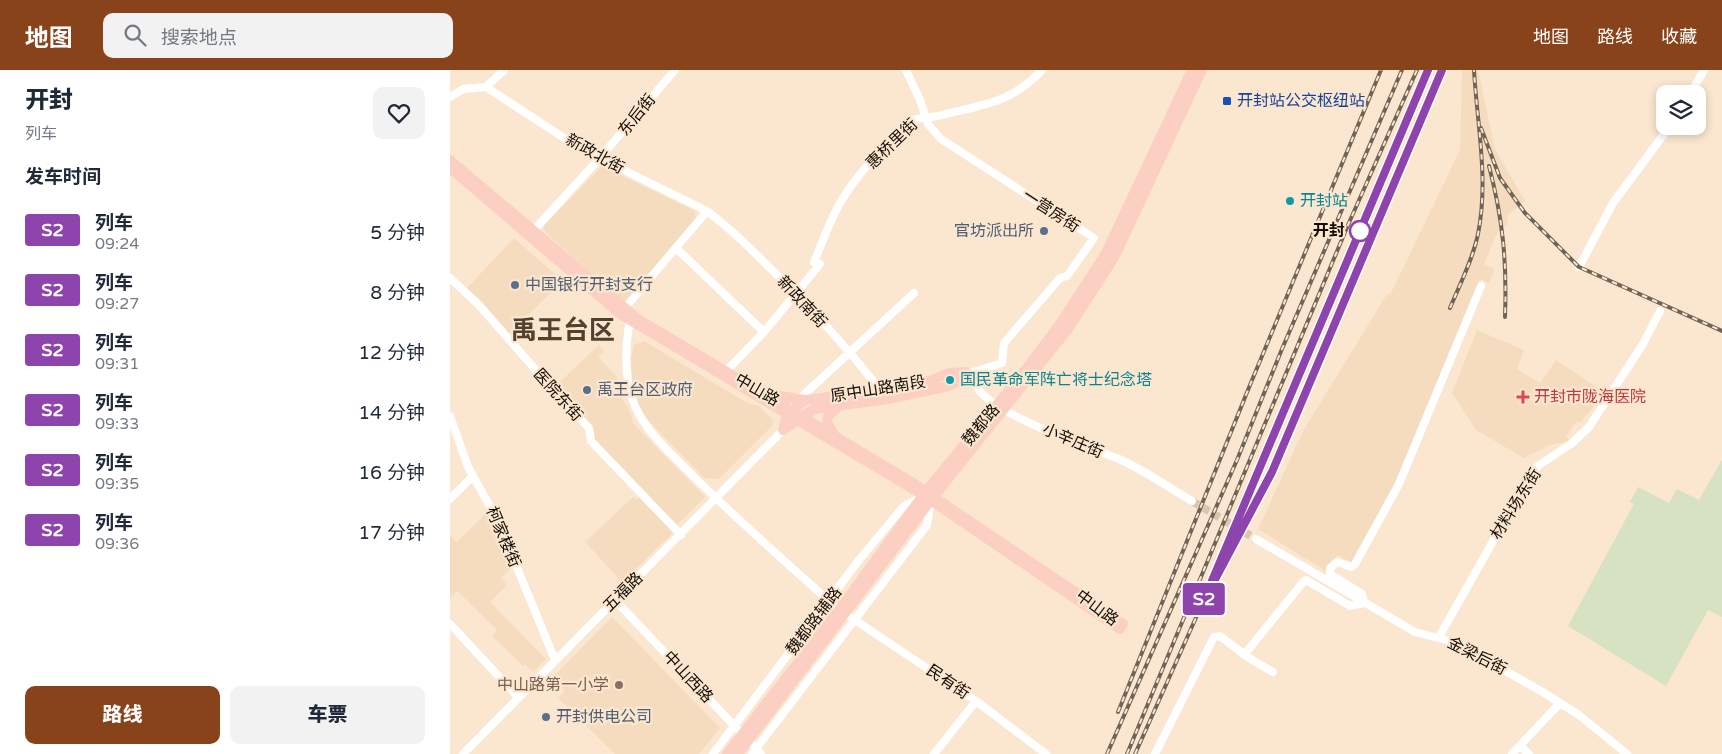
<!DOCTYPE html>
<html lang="zh">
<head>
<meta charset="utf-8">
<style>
	:root { --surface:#fff; --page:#f2f2f3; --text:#1f2937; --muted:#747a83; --accent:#88431a }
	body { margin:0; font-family:"Varela Round","Noto Sans SC",sans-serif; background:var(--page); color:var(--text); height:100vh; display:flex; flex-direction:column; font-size:19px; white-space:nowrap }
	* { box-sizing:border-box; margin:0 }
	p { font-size:16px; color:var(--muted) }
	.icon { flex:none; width:28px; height:28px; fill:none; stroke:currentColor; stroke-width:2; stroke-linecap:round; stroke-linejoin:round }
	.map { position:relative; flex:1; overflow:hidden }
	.details { display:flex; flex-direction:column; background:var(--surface); width:450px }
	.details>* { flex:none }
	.badge { padding:0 10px; border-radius:4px; font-size:18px; line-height:32px }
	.fabs { position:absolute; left:1206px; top:15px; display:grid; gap:10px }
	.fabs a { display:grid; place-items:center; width:50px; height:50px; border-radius:10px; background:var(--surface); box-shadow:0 2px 8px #0003; font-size:25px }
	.map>.badge { position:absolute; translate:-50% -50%; box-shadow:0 0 0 2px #fff }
	h2 { padding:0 25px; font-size:19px; line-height:45px }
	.round { display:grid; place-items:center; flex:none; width:52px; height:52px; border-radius:10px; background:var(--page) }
	.summary { display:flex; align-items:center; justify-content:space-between; height:85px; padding:0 25px }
	h1 { font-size:24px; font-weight:800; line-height:38px }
	.action { display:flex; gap:10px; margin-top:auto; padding:10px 25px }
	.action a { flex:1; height:58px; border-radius:10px; background:var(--accent); color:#fff; font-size:20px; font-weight:800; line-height:58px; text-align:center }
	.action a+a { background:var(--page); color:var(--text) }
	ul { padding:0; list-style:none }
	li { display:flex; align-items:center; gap:15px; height:60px; padding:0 25px }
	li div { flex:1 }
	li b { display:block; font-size:19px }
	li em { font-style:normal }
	li .badge { min-width:55px; font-weight:700; text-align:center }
	header { display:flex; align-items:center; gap:30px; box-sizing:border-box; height:70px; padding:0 25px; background:var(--accent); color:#fff }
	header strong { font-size:24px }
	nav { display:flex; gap:28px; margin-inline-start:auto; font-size:18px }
	.search { width:350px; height:45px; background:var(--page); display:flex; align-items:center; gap:12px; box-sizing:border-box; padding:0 18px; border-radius:10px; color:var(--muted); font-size:19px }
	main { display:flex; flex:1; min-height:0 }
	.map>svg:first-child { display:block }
</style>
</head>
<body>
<header>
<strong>地图</strong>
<div class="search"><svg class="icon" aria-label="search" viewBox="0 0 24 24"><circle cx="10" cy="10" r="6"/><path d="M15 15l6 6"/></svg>搜索地点</div>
<nav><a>地图</a><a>路线</a><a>收藏</a></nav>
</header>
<main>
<section class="details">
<div class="summary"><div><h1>开封</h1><p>列车</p></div><a class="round"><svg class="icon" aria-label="heart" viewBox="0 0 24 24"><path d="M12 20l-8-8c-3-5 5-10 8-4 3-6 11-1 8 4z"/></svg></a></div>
<h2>发车时间</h2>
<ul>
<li><span class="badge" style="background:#8e44ad;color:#fff">S2</span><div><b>列车</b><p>09:24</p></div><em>5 分钟</em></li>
<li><span class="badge" style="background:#8e44ad;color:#fff">S2</span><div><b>列车</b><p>09:27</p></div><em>8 分钟</em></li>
<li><span class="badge" style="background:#8e44ad;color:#fff">S2</span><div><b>列车</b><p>09:31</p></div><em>12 分钟</em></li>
<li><span class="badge" style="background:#8e44ad;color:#fff">S2</span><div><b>列车</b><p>09:33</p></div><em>14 分钟</em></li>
<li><span class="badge" style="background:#8e44ad;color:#fff">S2</span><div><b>列车</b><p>09:35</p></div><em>16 分钟</em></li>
<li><span class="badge" style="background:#8e44ad;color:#fff">S2</span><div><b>列车</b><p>09:36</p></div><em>17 分钟</em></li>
</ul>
<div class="action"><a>路线</a><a>车票</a></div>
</section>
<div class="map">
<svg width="1272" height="684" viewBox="0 0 1272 684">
	<rect width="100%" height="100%" fill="#fbe7cf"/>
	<path fill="#f6dcbe" d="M1012,0H1028L1045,79L1075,131L1058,145L1057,156L1050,157L1034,194L1045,199L1039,213L1030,209L940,424L902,493L888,485L877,502L808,459L853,361L937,224L940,225L1010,80Z
		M152,96L245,141L246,149L175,233L95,162L94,156Z
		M64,168L113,211L59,264L17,218Z
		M1027,260L1074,280L1067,299L1090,313L1106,290L1148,318L1138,331L1144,336L1130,353L1127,351L1116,366L1119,369L1117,372L1100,375L1074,388L1026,360L1002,323Z
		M194,271L299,334L309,336L323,350V355L269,409L254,408L198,350L188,335L182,317L181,288L184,275Z
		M149,275L154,281L148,287L167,307L169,323L181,343L183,353L255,427L226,456L145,373L144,362L103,318Z
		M183,427L186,430L189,427L224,462L172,512L135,472Z
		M38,441L42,445L38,450L60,499L51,508L57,515L40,532L96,589L83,602L75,594L73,596L42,566L47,560L7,521L0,528V465L7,472Z
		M162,547L270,658L249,684H165L108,628L115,621L102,608Z"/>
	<path fill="#d6e2c1" d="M1272,390V547L1258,540L1216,616L1118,556L1184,434L1180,432L1188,417L1219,433L1227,419L1249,430Z"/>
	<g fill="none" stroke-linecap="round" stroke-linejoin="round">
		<path stroke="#d8c6b1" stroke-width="8" stroke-dasharray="8 4" stroke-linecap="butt" d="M742,431L806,469"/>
		<path stroke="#fff" stroke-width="8" d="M456,0L470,30L478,54L491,69L644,168L617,206L610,208L554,273L552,293L523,302
			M36,17L131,79L257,141C281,159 302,180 323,201C362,239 399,280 433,323
			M1240,24L1254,0
			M0,27L13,19L36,17L54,0
			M83,161L149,89L225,0
			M227,179L314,262
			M364,192C372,173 379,153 389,135C406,104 435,75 462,51C470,46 479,48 488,46C530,35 561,34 592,0
			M1129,197L1163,133L1220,56
			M0,208L29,235L111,329L139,358L141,371L231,465
			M174,239L257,141
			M180,250C175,278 174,310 185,336C197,364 223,385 243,406C290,452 340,496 389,540
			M275,302L314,262L370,194
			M519,303L523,302C524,307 525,312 527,317C543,345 637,376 669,389C694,400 718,417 742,431
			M347,331L464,223
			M0,346L18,397L47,449L105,590
			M0,429L23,406
			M806,469L965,562L1004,572L1091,621L1129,645L1177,684
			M165,530L311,684
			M914,533L912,524L880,504V498L887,492L902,497L905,494L949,414L1031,216
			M396,544L526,631L596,684
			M0,554L68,627
			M989,567L1081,404L1089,395L1121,374L1139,357L1193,274L1210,241
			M794,585L854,511L856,510L900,536L914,533
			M1070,676L1079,684
			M13,684L333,360
			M263,684L409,490L453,437L469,428
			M302,684L477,455L481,430
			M484,684L526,631
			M705,684L764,567L770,566L799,588L823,602
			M1062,684L1110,633"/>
		<path stroke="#fbd0c2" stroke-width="10" d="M0,90L188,249L460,411L673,554L670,559L473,425L170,244L0,98
			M516,302L518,307L499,316L438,329L364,339L333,360L337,345L355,330L449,318L482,310L499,303Z
			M324,325L355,330
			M384,364L377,352L378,346L389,336
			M277,684L389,540L476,421L570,307L610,254L656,183L742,0
			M288,684L481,430L618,259L665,186L752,0"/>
		<defs>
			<path id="rail" d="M1031,58L1050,108L1075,143L1129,197L1272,261
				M1039,96C1053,150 1057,191 1055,247
				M1000,238C1010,214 1023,189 1028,164C1039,110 1027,54 1024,0
				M788,465L822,401L992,0
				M668,642L800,315L931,0
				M657,684L787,390L832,279L952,0
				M677,684L898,155L967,0
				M685,684L753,532L978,0"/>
		</defs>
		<use href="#rail" stroke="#706456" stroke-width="4"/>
		<use href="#rail" stroke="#fbe7cf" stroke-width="2" stroke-dasharray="5.5" stroke-linecap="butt"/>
	</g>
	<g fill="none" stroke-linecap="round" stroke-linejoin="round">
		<defs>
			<path id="line" d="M978,0L753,532L822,402L992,0"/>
		</defs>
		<use href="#line" stroke="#fff" stroke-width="11"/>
		<use href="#line" stroke="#8e44ad" stroke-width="8"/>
	</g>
	<rect fill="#1a4fb4" stroke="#fbe7cf" stroke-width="2" x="772" y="26" width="10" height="10" rx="2.5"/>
	<g fill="#0f9aa8" stroke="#fbe7cf" stroke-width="2">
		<circle cx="840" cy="131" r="5"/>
		<circle cx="500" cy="310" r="5"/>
	</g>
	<g fill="#5c6f8a" stroke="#fbe7cf" stroke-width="2">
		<circle cx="594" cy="161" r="5"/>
		<circle cx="65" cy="215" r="5"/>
		<circle cx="137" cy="320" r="5"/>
		<circle cx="96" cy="647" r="5"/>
	</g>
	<circle fill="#fff" stroke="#8e44ad" stroke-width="2.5" cx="910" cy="161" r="10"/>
	<path fill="#e0444e" stroke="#fbe7cf" stroke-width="2" d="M1070.5 319.5h5v5h5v5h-5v5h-5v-5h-5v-5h5z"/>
	<circle fill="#8d6e63" stroke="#fbe7cf" stroke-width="2" cx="169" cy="615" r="5"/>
	<g text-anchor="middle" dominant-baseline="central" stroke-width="4.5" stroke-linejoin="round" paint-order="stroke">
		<g font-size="16" fill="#164399" stroke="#fbe7cf" text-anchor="start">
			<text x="787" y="31">开封站公交枢纽站</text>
		</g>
		<g font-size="16" fill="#140d06" stroke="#fbe7cf">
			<text transform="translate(187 45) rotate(-51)">东后街</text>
			<text transform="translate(442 74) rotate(-44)">惠桥里街</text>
			<text transform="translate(145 84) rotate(29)">新政北街</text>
			<text transform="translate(601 141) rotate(33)">一营房街</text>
			<text transform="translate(352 232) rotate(47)">新政南街</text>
			<text transform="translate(428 319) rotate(-9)">原中山路南段</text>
			<text transform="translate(307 320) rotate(30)">中山路</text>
			<text transform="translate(108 325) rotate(48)">医院东街</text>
			<text transform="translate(531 355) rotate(-50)">魏都路</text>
			<text transform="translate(623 371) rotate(23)">小辛庄街</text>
			<text transform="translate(1066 434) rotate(-58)">材料场东街</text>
			<text transform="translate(53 467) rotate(67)">柯家楼街</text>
			<text transform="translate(173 522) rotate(-45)">五福路</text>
			<text transform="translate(647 538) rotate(37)">中山路</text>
			<text transform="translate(364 551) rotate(-53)">魏都路辅路</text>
			<text transform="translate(1027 586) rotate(27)">金梁后街</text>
			<text transform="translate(238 607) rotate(47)">中山西路</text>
			<text transform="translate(498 612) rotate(34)">民有街</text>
		</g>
		<g font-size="16" fill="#0d838f" stroke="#fbe7cf" text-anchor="start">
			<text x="850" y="131">开封站</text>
			<text x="510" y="310">国民革命军阵亡将士纪念塔</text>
		</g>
		<g font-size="16" fill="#4e5e75" stroke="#fbe7cf" text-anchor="start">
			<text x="584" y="161" text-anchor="end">官坊派出所</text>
			<text x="75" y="215">中国银行开封支行</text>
			<text x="147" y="320">禹王台区政府</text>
			<text x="106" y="647">开封供电公司</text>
		</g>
		<g font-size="16" font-weight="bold" fill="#140d06" stroke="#fbe7cf" text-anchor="end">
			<text x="895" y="161">开封</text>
		</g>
		<g font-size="16" fill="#be3a42" stroke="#fbe7cf" text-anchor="start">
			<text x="1084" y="327">开封市陇海医院</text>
		</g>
		<g font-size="16" fill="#785e54" stroke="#fbe7cf" text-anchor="end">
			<text x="159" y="615">中山路第一小学</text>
		</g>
		<g font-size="26" font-weight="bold" fill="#51412d" stroke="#fbe7cf">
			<text x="113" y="260">禹王台区</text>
		</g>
	</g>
</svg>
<div class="fabs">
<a><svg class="icon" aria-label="layers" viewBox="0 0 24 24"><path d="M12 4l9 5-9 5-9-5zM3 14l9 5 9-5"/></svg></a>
</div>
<b class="badge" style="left:754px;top:529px;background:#8e44ad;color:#fff">S2</b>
</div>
</main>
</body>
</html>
